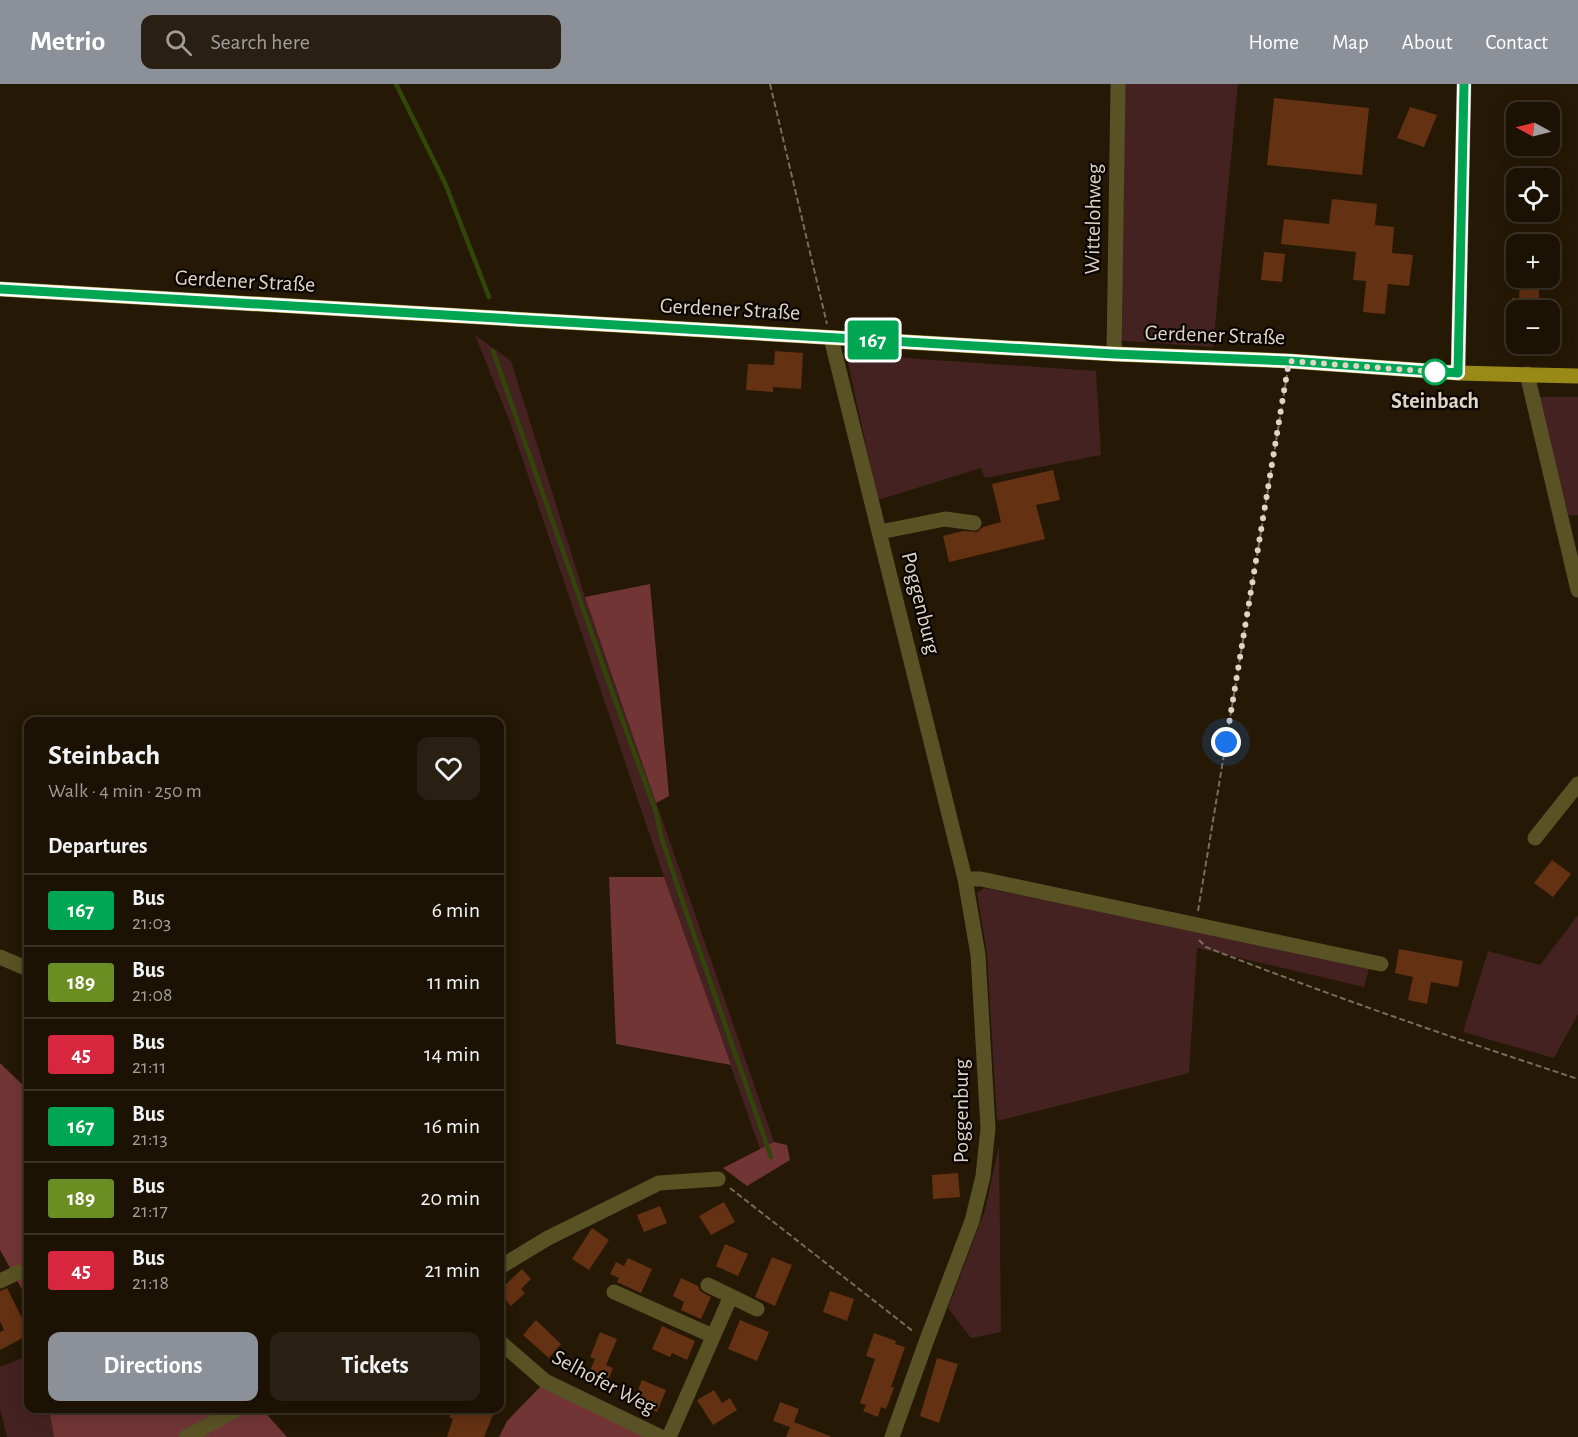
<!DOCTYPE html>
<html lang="en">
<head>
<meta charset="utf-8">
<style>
	:root { --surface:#1c1204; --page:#292013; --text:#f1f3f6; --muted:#a09e9a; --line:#3a3226; --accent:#8c9099 }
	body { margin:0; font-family:"Alegreya Sans",sans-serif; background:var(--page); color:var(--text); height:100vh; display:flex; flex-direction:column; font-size:22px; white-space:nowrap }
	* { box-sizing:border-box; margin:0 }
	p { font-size:20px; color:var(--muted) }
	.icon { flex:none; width:33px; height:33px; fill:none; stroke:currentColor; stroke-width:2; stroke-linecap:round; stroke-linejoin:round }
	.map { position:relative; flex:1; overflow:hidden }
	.sheet { position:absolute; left:24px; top:633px; width:480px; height:696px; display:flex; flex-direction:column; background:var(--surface); border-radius:12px; box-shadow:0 3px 15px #0003,0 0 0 2px var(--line) }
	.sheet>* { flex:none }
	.badge { padding:0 12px; border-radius:4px; font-size:21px; line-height:39px }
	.needle { width:39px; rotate:277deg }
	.buttons { position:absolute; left:1506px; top:18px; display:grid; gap:12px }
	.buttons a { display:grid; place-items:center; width:54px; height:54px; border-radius:12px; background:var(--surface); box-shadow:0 3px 15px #0003,0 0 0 2px var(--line); font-size:30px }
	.you { position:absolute; width:30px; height:30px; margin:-15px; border:4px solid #fff; border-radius:50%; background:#1a73e8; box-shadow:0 0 0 9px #1a73e833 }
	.map>.badge { position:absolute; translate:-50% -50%; box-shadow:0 0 0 3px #fff }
	h2 { padding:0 24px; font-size:22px; line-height:54px }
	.round { display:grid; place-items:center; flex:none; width:63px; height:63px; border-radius:12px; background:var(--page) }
	.head { display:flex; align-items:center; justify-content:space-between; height:102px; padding:0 24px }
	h1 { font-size:28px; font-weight:600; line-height:45px }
	.button { display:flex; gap:12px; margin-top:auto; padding:12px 24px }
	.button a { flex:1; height:69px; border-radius:12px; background:var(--accent); color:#fff; font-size:24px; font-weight:600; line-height:69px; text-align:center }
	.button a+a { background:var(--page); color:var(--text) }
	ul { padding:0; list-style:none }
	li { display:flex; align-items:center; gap:18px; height:72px; padding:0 24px; border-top:2px solid var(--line) }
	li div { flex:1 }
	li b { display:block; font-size:22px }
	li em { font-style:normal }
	li .badge { min-width:66px; font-weight:700; text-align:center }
	header { display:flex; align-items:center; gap:36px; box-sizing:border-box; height:84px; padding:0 30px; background:var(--accent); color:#fff }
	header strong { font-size:28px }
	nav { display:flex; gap:33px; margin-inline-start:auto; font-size:21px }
	.search { width:420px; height:54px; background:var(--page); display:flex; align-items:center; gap:15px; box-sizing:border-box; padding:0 21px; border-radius:12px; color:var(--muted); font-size:22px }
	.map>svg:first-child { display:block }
</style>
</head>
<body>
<header>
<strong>Metrio</strong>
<div class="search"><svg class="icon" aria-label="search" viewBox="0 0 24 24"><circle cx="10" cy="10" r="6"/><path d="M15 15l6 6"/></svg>Search here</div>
<nav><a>Home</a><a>Map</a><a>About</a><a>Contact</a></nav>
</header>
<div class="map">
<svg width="1578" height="1353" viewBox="0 0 1578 1353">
	<rect width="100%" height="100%" fill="#251805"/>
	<path fill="#452222" d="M1122,0H1238L1213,263L1114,256Z
		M475,251L511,277L585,513L774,1058L760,1065L664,793L511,341Z
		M846,270L1096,287L1101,371L985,394L981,384L878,416Z
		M1538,313H1578V431H1568Z
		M984,804L1370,880L1364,903L1197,864L1189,989L997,1037L987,870L977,809Z
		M1578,831V930L1554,974L1463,948L1488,867L1540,881Z
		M999,1062L1001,1248L971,1254L948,1224L985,1126Z
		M28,1272V1324L49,1325L54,1353H7L0,1324V1283Z"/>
	<path fill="#713535" d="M650,500L669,712L656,719L585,513Z
		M609,793H664L731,981L616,960Z
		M0,979L28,1006V1216L0,1166Z
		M774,1058L787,1061L790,1076L747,1102L723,1084Z
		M541,1302L648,1353H499L507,1337Z
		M49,1325H262L287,1353H54Z"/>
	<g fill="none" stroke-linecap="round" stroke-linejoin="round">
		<path stroke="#32460a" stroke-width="4.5" d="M396,0L445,99L489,213
			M493,267L615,616L656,728L661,752L683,819L771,1073"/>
	</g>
	<path fill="#653113" d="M1274,14L1369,24L1362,91L1267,81Z
		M1410,23L1437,31L1424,63L1397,54Z
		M1332,115L1377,120L1375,141L1394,143L1392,169L1413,171L1409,202L1388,200L1385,230L1363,228L1366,197L1353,196L1356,168L1281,160L1284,135L1329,140Z
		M1264,168L1285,170L1282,198L1261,196Z
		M1520,194H1539V216H1549V226H1512V214H1519Z
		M775,267L803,269L801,305L773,303V308L746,306L748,280L774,281Z
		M1053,386L1060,416L1036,421L1045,455L949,478L943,452L963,447L977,448L983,443L1001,438L992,400Z
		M1552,776L1571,790L1553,813L1534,799Z
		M1399,865L1463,877L1458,903L1431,898L1427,920L1408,916L1413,893L1395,889Z
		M958,1089L960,1113L933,1115L932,1091Z
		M724,1118L735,1138L711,1151L699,1132Z
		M660,1122L667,1139L644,1148L637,1131Z
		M592,1144L609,1156L589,1186L572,1175Z
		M725,1160L748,1170L738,1192L716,1182Z
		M772,1173L792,1181L775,1222L755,1213Z
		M628,1174L652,1185L641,1209L617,1198L619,1194L610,1190L616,1178L624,1182Z
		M522,1185L531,1195L521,1205L525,1209L511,1222L500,1210V1206Z
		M681,1194L698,1202L700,1207L711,1213L701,1235L681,1226L684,1218L673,1212Z
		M7,1204L28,1246V1251L0,1266V1248L4,1246L0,1237V1207Z
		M830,1207L854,1215L847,1237L823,1228Z
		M536,1236L561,1260L549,1274L523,1251Z
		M740,1236L769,1248L757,1277L728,1265Z
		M662,1242L695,1257L687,1276L672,1269L670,1273L652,1265Z
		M600,1248L617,1255L606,1281L613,1284L606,1302L587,1294L595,1275L590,1273Z
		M874,1249L896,1257L895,1260L905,1263L891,1303L894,1304L886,1325L881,1323L878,1333L863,1327L866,1321L860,1319L875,1275L866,1272Z
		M937,1274L958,1280L939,1339L920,1332Z
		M642,1296L666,1306L657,1328L633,1318Z
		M714,1306L722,1319L730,1314L737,1326L713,1341L697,1316Z
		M780,1318L799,1325L794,1338L830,1352V1353H786L790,1343L773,1337Z
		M455,1324H496L484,1353H447L453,1335L449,1333Z"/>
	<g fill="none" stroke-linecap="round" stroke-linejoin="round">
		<path stroke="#786c5c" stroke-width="2" stroke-dasharray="6 3" stroke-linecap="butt" d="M770,0L827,240
			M1198,827L1287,291
			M1199,856L1206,863C1328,911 1453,954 1578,995
			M730,1104L914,1248"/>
		<path stroke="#595224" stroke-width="15" d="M831,254L965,795L978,871L988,1044L983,1092L972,1137L926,1258L892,1353
			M1114,270L1118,0
			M1458,289L1464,0
			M1527,290L1578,506
			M880,448L945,435L974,439
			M1535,754L1578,700
			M965,795H981L1381,880
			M0,873L28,885
			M500,1183L548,1154L659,1099L718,1095
			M0,1197L19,1188
			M708,1201L757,1225
			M614,1208L713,1252
			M500,1258L545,1297L661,1353
			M186,1353L240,1324
			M669,1353L731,1212"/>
		<path stroke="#998917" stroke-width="15" d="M0,205L1114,270L1289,277L1458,289L1578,292"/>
	</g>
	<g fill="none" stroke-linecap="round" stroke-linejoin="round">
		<defs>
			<path id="line" d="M0,205L1114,270L1289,277L1458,289L1464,0"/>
		</defs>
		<use href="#line" stroke="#fff" stroke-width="14"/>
		<use href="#line" stroke="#00a651" stroke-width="9"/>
		<path stroke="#ded4c8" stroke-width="6" stroke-dasharray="0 10.8" d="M1226,658L1289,277L1437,288H1435"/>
	</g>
	<circle fill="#fff" stroke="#00a651" stroke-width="3" cx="1435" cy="288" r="12"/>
	<g text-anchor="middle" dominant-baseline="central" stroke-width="4.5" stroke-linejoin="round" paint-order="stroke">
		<g font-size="22" fill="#ded4c8" stroke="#0a0501">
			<text transform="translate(1093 135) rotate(-89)">Wittelohweg</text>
			<text transform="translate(245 197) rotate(3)">Gerdener Straße</text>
			<text transform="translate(730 225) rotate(3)">Gerdener Straße</text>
			<text transform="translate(1215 251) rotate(2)">Gerdener Straße</text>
			<text transform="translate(921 519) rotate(76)">Poggenburg</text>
			<text transform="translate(961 1027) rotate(-90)">Poggenburg</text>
			<text transform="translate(604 1298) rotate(28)">Selhofer Weg</text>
		</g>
		<g font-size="22" font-weight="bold" fill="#ded4c8" stroke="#0a0501">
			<text x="1435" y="317">Steinbach</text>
		</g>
	</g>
</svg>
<div class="buttons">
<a><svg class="needle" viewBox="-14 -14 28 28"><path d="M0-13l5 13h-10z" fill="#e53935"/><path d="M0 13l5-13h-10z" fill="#a09e9a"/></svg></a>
<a><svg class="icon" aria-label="locate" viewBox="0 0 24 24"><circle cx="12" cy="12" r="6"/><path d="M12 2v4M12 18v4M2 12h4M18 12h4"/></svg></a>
<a>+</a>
<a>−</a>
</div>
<div class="you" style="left:1226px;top:658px"></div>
<b class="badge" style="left:873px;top:256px;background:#00a651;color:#fff">167</b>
<section class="sheet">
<div class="head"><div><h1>Steinbach</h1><p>Walk · 4 min · 250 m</p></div><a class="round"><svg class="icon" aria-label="heart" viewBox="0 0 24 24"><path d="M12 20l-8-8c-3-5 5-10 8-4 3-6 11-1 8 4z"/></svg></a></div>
<h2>Departures</h2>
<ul>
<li><span class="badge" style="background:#00a651;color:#fff">167</span><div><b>Bus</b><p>21:03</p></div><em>6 min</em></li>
<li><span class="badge" style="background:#6b8e23;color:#fff">189</span><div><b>Bus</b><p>21:08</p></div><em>11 min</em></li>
<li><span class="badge" style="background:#d7263d;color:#fff">45</span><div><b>Bus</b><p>21:11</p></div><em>14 min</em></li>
<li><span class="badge" style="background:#00a651;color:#fff">167</span><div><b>Bus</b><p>21:13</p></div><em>16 min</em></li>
<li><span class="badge" style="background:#6b8e23;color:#fff">189</span><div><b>Bus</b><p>21:17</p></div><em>20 min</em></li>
<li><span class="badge" style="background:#d7263d;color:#fff">45</span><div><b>Bus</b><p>21:18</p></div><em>21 min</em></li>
</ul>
<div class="button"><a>Directions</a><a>Tickets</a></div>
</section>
</div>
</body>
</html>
